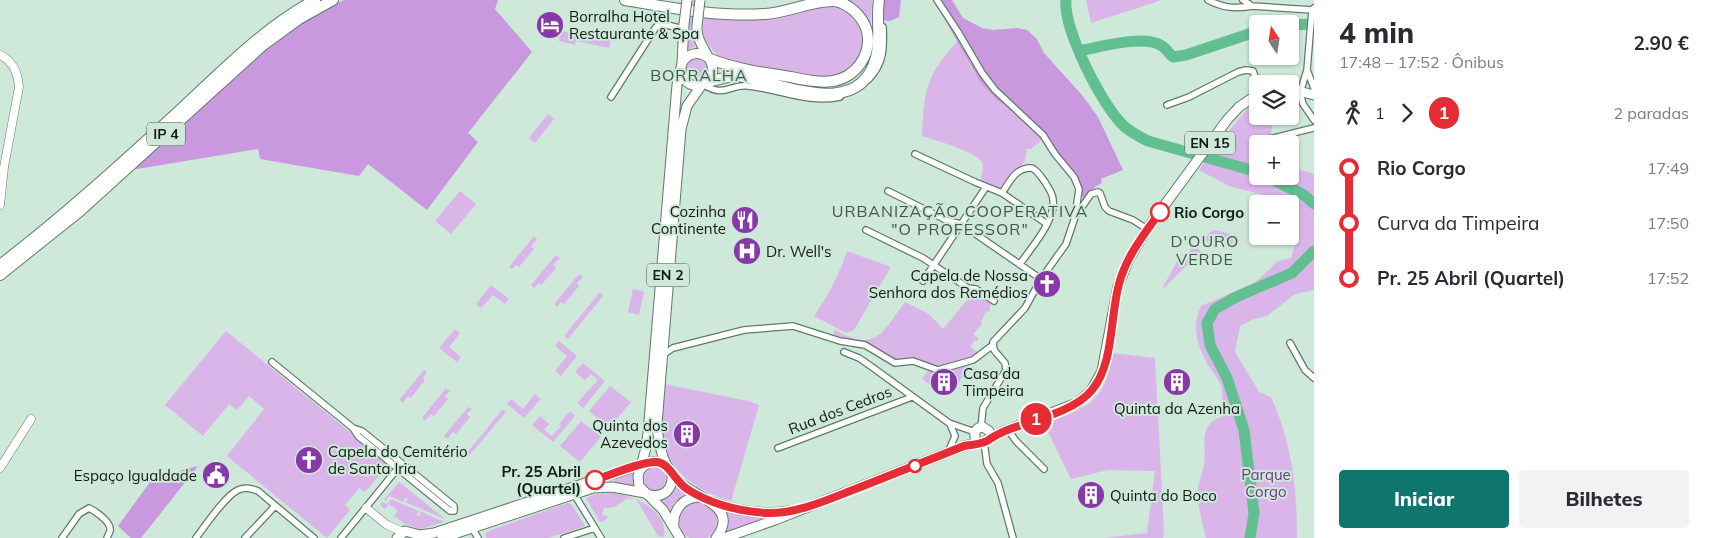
<!DOCTYPE html>
<html lang="pt">
<head>
<meta charset="utf-8">
<style>
	:root { --surface:#fff; --page:#f2f2f3; --text:#2b2b33; --muted:#7c7c81; --accent:#0f766e }
	body { margin:0; font-family:Mulish,sans-serif; background:var(--page); color:var(--text); height:100vh; display:flex; flex-direction:column; font-size:19px; white-space:nowrap }
	* { box-sizing:border-box; margin:0 }
	p { font-size:16px; color:var(--muted) }
	.icon { flex:none; width:28px; height:28px; fill:none; stroke:currentColor; stroke-width:2; stroke-linecap:round; stroke-linejoin:round }
	.map { position:relative; flex:1; overflow:hidden }
	.panel { display:flex; flex-direction:column; background:var(--surface); width:400px }
	.panel>* { flex:none }
	.badge { padding:0 10px; border-radius:16px; font-size:18px; line-height:32px }
	.needle { width:32px; rotate:348deg }
	.tools { position:absolute; left:1249px; top:15px; display:grid; gap:10px }
	.tools a { display:grid; place-items:center; width:50px; height:50px; border-radius:5px; background:var(--surface); box-shadow:0 1px 4px #0004; font-size:25px }
	.map>.badge { position:absolute; translate:-50% -50%; box-shadow:0 0 0 2px #fff }
	.legs { display:flex; align-items:center; gap:8px; height:55px; padding:0 25px; font-size:16px }
	.legs p { margin-inline-start:auto }
	.overview { display:flex; align-items:center; justify-content:space-between; height:85px; padding:0 25px }
	h1 { font-size:28px; font-weight:800; line-height:38px }
	.primary-button { display:flex; gap:10px; margin-top:auto; padding:10px 25px }
	.primary-button a { flex:1; height:58px; border-radius:5px; background:var(--accent); color:#fff; font-size:20px; font-weight:800; line-height:58px; text-align:center }
	.primary-button a+a { background:var(--page); color:var(--text) }
	ul { padding:0 25px; list-style:none }
	li { display:flex; align-items:center; gap:18px; height:55px; font-size:19px }
	li i { display:grid; place-items:center; width:8px; height:100%; margin:0 6px; background:currentColor }
	li i::after { content:''; width:12px; height:12px; margin:-6px; border:4px solid; border-radius:50%; background:var(--surface) }
	li p { margin-inline-start:auto }
	li:first-child i { background:linear-gradient(#0000 50%,currentColor 0) }
	li:last-child i { background:linear-gradient(currentColor 50%,#0000 0) }
	main { display:flex; flex:1; min-height:0 }
	.map>svg:first-child { display:block }
</style>
</head>
<body>
<main>
<div class="map">
<svg width="1314" height="538" viewBox="0 0 1314 538">
	<rect width="100%" height="100%" fill="#cee8d9"/>
	<path fill="#dab5ea" d="M689,0H696L692,35L695,47L685,50Z
		M849,0H872L871,25L861,10Z
		M1086,0H1159V1L1091,23Z
		M834,7L848,13L859,26L862,37V53L849,72L823,80L722,60L704,40L702,29L704,16L757,20L800,13L819,8Z
		M561,31L574,33L575,31L611,38L609,48L576,41L575,45L559,41Z
		M958,41L971,68L980,82L997,100L1021,117L1044,138L1031,149H1027L1025,161L1021,166L1013,170L1002,189L981,180C981,175 985,165 981,161C973,151 935,140 922,136C924,90 926,75 958,41Z
		M698,58L705,61L708,71L704,78L695,80L688,76C684,66 688,59 698,58Z
		M1248,108L1254,111L1257,110L1258,116H1275L1268,144H1258V176H1290V167L1314,174V290L1295,294L1267,316L1254,319L1240,326L1235,352L1259,392L1271,397C1292,442 1297,489 1297,538H1206C1202,522 1197,504 1198,488C1199,480 1203,473 1204,465C1207,445 1197,425 1223,416C1222,407 1223,392 1221,385C1218,378 1212,371 1208,365C1197,344 1191,327 1201,306L1256,282L1278,261L1291,258L1296,241L1297,224L1290,217V204H1277L1264,195L1229,186L1199,170L1211,153Z
		M548,114L554,119L535,143L529,138Z
		M460,191L476,204L451,234L435,221Z
		M1215,230L1231,234L1233,240L1232,247L1229,240L1210,248L1206,238L1210,232Z
		M534,236L537,239L531,247L534,249L519,267L516,265L512,269L509,267Z
		M1194,246C1197,248 1202,250 1201,255C1201,260 1194,262 1189,264C1179,271 1172,282 1162,289L1179,258L1183,260Z
		M847,251L891,267L854,330L846,333L814,316C828,296 839,275 847,251Z
		M556,255L560,258L553,265L556,268L541,285L539,283L534,288L531,285Z
		M579,274L583,277L577,283L579,286L564,304L561,302L557,307L554,304Z
		M491,285L509,299L505,304L493,295L481,308L476,304Z
		M633,289L644,292L639,315L628,312Z
		M975,291L991,302L989,312L986,311L981,322L982,324L973,334L978,338L977,341L975,340L970,346L979,354L961,363L938,370L912,359L894,362L873,347L832,337L835,330C876,353 882,333 905,302L929,314L943,329Z
		M600,292L603,296L568,339L564,336Z
		M455,329L460,333L449,347L461,357L457,362L439,348Z
		M226,331L389,464L365,492L359,488L345,505L350,510L327,538L227,456L264,409L249,396L237,410L229,404L203,436L165,405Z
		M559,341L577,356L561,376L555,371L567,356L555,346Z
		M1113,353L1155,358L1164,532L1163,538H1103L1147,533L1155,471L1108,470L1071,479L1044,424C1088,407 1104,404 1113,353Z
		M583,363L605,381L583,408L577,403L598,380L591,374L585,380L575,372Z
		M963,364L967,367L955,390L950,395H944L922,379L929,369L936,370L941,374L944,369Z
		M424,370L427,372L423,378L425,380L411,398L408,396L403,403L399,400Z
		M664,384L748,401L759,405L731,501C695,490 666,471 661,431C659,416 663,399 664,384Z
		M610,386L631,402L609,428L589,411Z
		M446,388L450,391L445,396L448,399L434,416L431,414L425,421L422,418Z
		M535,394L541,399L524,418L507,404L511,399L523,409Z
		M468,407L472,409L467,414L470,417L456,434L453,432L447,439L444,436Z
		M502,410L506,412L469,456L466,454Z
		M570,411L575,416L553,442L532,425L540,416L549,424L544,430L552,436L561,426L559,424Z
		M581,421L601,437L580,462L560,446Z
		M644 479a11 11 0 1 1 22 0a11 11 0 1 1-22 0Z
		M635,470L634,478L635,487L615,483L614,477Z
		M399,482L445,519L405,502L408,499L405,497L404,502L389,496L386,501L384,500Z
		M675,486L686,494L674,503L671,511L660,499L670,495Z
		M608,493C630,493 669,509 664,537L658,536L638,502L635,499L628,498L614,507L604,508L602,515L608,516L605,521L600,522L586,498L596,494Z
		M390,499L419,511L416,515L420,516V511L444,522L420,529L405,524L394,516L398,511L389,504L385,509L380,505L382,502L388,504Z
		M679 521a19 19 0 1 1 38 0a19 19 0 1 1-38 0Z
		M568,503L572,505L585,526L548,538H486V533L491,530Z
		M725,510L761,516L762,519L761,521L725,534L727,523Z"/>
	<path fill="#c998df" d="M344,0H498L495,9L532,52L468,133L478,142L427,210L368,164L359,176L260,159L258,149L131,170C159,144 187,119 215,93C254,57 295,20 344,0Z
		M883,0H901L899,17L890,21L882,20Z
		M934,0H952L963,18L982,28L993,30L1018,28L1027,30L1037,39L1044,53L1082,95L1098,117L1123,170L1101,179L1102,183L1095,187L1083,200L1080,185L1047,136L997,100L980,82Z
		M198,466L141,538H131L118,526L153,478Z"/>
	<g fill="none" stroke-linecap="round" stroke-linejoin="round">
		<path stroke="#61bf91" stroke-width="11" d="M1066,0C1063,29 1103,108 1125,127C1132,133 1140,137 1148,141L1258,172
			M1290,25L1314,24
			M1079,51C1099,47 1145,34 1162,46C1166,48 1169,54 1173,57L1186,55L1258,31
			M1266,176L1304,195L1314,204
			M1250,538L1254,513L1244,430L1227,378L1210,345L1207,323L1215,309L1236,297L1292,273L1314,251"/>
		<defs>
			<path id="minor" d="M937,0L958,32L982,73L995,90L1043,135L1055,154L1074,177L1079,189L1075,217L1066,244L1041,279L1025,308L993,342L994,350L1005,363L1006,370L983,408L981,427
				M1208,0C1223,8 1235,9 1252,6
				M1243,0L1252,6L1312,10L1314,8
				M1312,10L1307,70L1300,93L1303,104L1314,120
				M1307,70L1314,88
				M869,79C884,63 884,48 883,27
				M704,85C726,98 729,84 748,86C780,89 808,104 840,97
				M611,97L656,27L663,24L683,29
				M1167,105L1189,97L1238,72L1246,70L1253,71L1258,84
				M1269,139L1314,128
				M915,154L975,182L1002,193L1047,224
				M888,191L948,221L961,224L1041,279
				M1002,193C1010,181 1016,167 1032,168C1038,171 1041,177 1045,182C1048,188 1053,193 1053,200C1056,220 1031,248 1020,264
				M1077,214L1091,194L1098,192L1100,193L1105,207L1109,211L1133,220L1147,229
				M866,230L923,258L968,288L976,289L994,301
				M923,281L986,187
				M1290,343L1305,370L1314,378
				M844,352L859,358L872,367L949,423L975,432
				M664,354L673,348L744,330L793,326L840,341L865,345L895,363L913,361L938,370L973,360L993,345
				M272,362L353,428L358,436L450,511H454V506L362,431L353,428
				M1008,430L1016,441L1044,469
				M984,442L987,464L998,483L1013,538
				M778,448L912,397
				M949,450L955,436L950,424
				M574,494L601,538
				M472,528L478,538
				M62,538L79,514L89,508C95,511 112,522 110,531C110,532 107,537 107,538
				M196,538C205,526 225,496 238,490C245,487 251,488 258,491L314,538
				M245,538L275,506
				M341,538L398,468
				M564,538L595,528"/>
			<path id="tertiary" d="M0,55C13,61 18,73 19,87L4,167L0,205
				M0,468L31,419
				M366,508L387,525L403,532"/>
			<path id="secondary" d="M397,538L405,531L420,535L434,533L646,463
				M442,538L593,488L612,487L645,493"/>
			<path id="primary" d="M682,63C688,53 698,51 707,57
				M681,70C683,84 695,90 708,82C724,64 695,49 697,26
				M701,86L687,106L681,129L657,424C658,442 663,464 675,478C691,497 742,505 716,538
				M1290,89L1314,95
				M975,437C974,431 977,427 983,427L989,431
				M640,470C648,460 658,459 668,467
				M650,495C664,498 673,489 672,475
				M713,502C737,511 764,515 789,511
				M674,528C672,510 683,497 700,497
				M680,538L663,510L639,486L638,476L646,448L648,433L677,85L682,63L684,24
				M724,538L775,520L964,446L984,442L1002,432L1077,403L1091,391L1102,371L1118,286L1129,259L1147,229L1227,120L1239,107L1258,94"/>
			<path id="trunk" d="M625,0C672,8 717,17 765,14C787,13 813,0 835,1C850,4 863,17 867,31C872,55 856,77 833,81C819,83 805,80 791,77C764,73 736,69 710,59
				M708,82L728,77L738,76C781,82 860,122 876,57C881,39 876,19 879,0
				M0,265C63,217 121,164 179,111C222,71 263,28 315,0
				M0,275L80,211L262,46L299,19L333,0"/>
		</defs>
		<use href="#minor" stroke="#61796c" stroke-width="8"/>
		<use href="#tertiary" stroke="#61796c" stroke-width="9"/>
		<use href="#secondary" stroke="#61796c" stroke-width="11"/>
		<use href="#primary" stroke="#61796c" stroke-width="11"/>
		<use href="#trunk" stroke="#61796c" stroke-width="12"/>
		<use href="#minor" stroke="#fff" stroke-width="5.5"/>
		<use href="#tertiary" stroke="#fff" stroke-width="8"/>
		<use href="#secondary" stroke="#fff" stroke-width="9"/>
		<use href="#primary" stroke="#fff" stroke-width="9"/>
		<use href="#trunk" stroke="#fff" stroke-width="10"/>
		<defs>
			<path id="primary-bridge" d="M684,24L687,0
				M697,26L700,0"/>
		</defs>
		<use href="#primary-bridge" stroke="#61796c" stroke-width="11" stroke-linecap="butt"/>
		<use href="#primary-bridge" stroke="#fff" stroke-width="9"/>
	</g>
	<g fill="none" stroke-linecap="round" stroke-linejoin="round">
		<defs>
			<path id="line-1" d="M595,480C610,475 643,461 657,462C669,463 675,481 687,489C710,504 739,511 766,513C798,514 829,499 858,488C893,474 929,460 964,446C971,445 981,444 987,441C994,436 1002,432 1010,429C1035,420 1075,411 1092,390C1114,364 1110,316 1119,284C1126,257 1144,234 1160,212"/>
		</defs>
		<use href="#line-1" stroke="#fff" stroke-width="11"/>
		<use href="#line-1" stroke="#e62c34" stroke-width="8"/>
	</g>
	<defs>
		<symbol id="hotel-disc" viewBox="-11 -11 22 22"><circle r="9.5" fill="#8938a8" stroke="#cee8d9"/><path d="M-6-4.5h1.5V1H6V5H4.5V3h-9V5H-6ZM-4 0a1.8 1.8 0 1 1 3.6 0ZM.5 0V-2.5h3Q6-2.5 6 0Z" fill="#fff"/></symbol>
		<symbol id="restaurant-disc" viewBox="-11 -11 22 22"><circle r="9.5" fill="#8938a8" stroke="#cee8d9"/><path d="M-5-6h1v4h1v-4h1v4h1v-4h1v5L-1.5 .5V6h-2V.5L-5-1ZM5-6V6H3V1.5H1.5Q1.5-4 5-6Z" fill="#fff"/></symbol>
		<symbol id="hospital-disc" viewBox="-11 -11 22 22"><circle r="9.5" fill="#8938a8" stroke="#cee8d9"/><path d="M-5-5h3v3.5h4V-5h3V5h-3V1.5h-4V5h-3Z" fill="#fff"/></symbol>
		<symbol id="church-disc" viewBox="-11 -11 22 22"><circle r="9.5" fill="#8938a8" stroke="#cee8d9"/><path d="M-1.2-6h2.4v3.5h3.3v2.4h-3.3V6h-2.4V-.1h-3.3v-2.4h3.3Z" fill="#fff"/></symbol>
		<symbol id="building-disc" viewBox="-11 -11 22 22"><circle r="9.5" fill="#8938a8" stroke="#cee8d9"/><path d="M-4-6H4V6H1V3H-1V6H-4ZM-2.5-4.3h1.7v1.8h-1.7ZM.8-4.3h1.7v1.8H.8ZM-2.5-1h1.7V.8h-1.7ZM.8-1h1.7V.8H.8Z" fill="#fff"/></symbol>
		<symbol id="civic-disc" viewBox="-11 -11 22 22"><circle r="9.5" fill="#8938a8" stroke="#cee8d9"/><path d="M-.6-6.5H3V-4.5H.6V-3L4-1V1h2V6H-6V1h2V-1L-.6-3ZM-1.2 2.5V6h2.4V2.5Z" fill="#fff"/></symbol>
	</defs>
	<g fill-rule="evenodd">
		<use href="#hotel-disc" x="534" y="9" width="32" height="32"/>
		<use href="#restaurant-disc" x="729" y="204" width="32" height="32"/>
		<use href="#hospital-disc" x="731" y="235" width="32" height="32"/>
		<use href="#church-disc" x="1031" y="268" width="32" height="32"/>
		<use href="#building-disc" x="928" y="366" width="32" height="32"/>
		<use href="#building-disc" x="1161" y="366" width="32" height="32"/>
		<use href="#building-disc" x="671" y="418" width="32" height="32"/>
		<use href="#church-disc" x="293" y="444" width="32" height="32"/>
		<use href="#civic-disc" x="200" y="459" width="32" height="32"/>
		<use href="#building-disc" x="1075" y="479" width="32" height="32"/>
	</g>
	<g fill="#fff" stroke="#e62c34" stroke-width="2.5">
		<circle cx="1160" cy="212" r="9"/>
		<circle cx="915" cy="466" r="6"/>
		<circle cx="595" cy="480" r="9"/>
	</g>
	<g text-anchor="middle" dominant-baseline="central" stroke-width="4" stroke-linejoin="round" paint-order="stroke">
		<g fill="#cee8d9" stroke="#4a5850" stroke-width="1">
			<rect x="147" y="122.5" width="38" height="23" rx="4"/>
			<rect x="1185" y="131.5" width="50" height="23" rx="4"/>
			<rect x="647" y="263.5" width="42" height="23" rx="4"/>
		</g>
		<g font-size="14" font-weight="bold" fill="#111a15">
			<text x="166" y="134">IP 4</text>
			<text x="1210" y="143">EN 15</text>
			<text x="668" y="275">EN 2</text>
		</g>
		<g font-size="15" fill="#111a15" stroke="#cee8d9" text-anchor="start">
			<text x="569" y="16">Borralha Hotel<tspan x="569" dy="17">Restaurante &amp; Spa</tspan></text>
			<text x="726" y="211" text-anchor="end">Cozinha<tspan x="726" dy="17">Continente</tspan></text>
			<text x="766" y="251">Dr. Well's</text>
			<text x="1028" y="275" text-anchor="end">Capela de Nossa<tspan x="1028" dy="17">Senhora dos Remédios</tspan></text>
			<text x="963" y="373">Casa da<tspan x="963" dy="17">Timpeira</tspan></text>
			<text x="1177" y="408" text-anchor="middle">Quinta da Azenha</text>
			<text x="668" y="425" text-anchor="end">Quinta dos<tspan x="668" dy="17">Azevedos</tspan></text>
			<text x="328" y="451">Capela do Cemitério<tspan x="328" dy="17">de Santa Iria</tspan></text>
			<text x="197" y="475" text-anchor="end">Espaço Igualdade</text>
			<text x="1110" y="495">Quinta do Boco</text>
		</g>
		<g font-size="15" font-weight="bold" fill="#111a15" stroke="#cee8d9" text-anchor="start">
			<text x="1174" y="212">Rio Corgo</text>
			<text x="581" y="471" text-anchor="end">Pr. 25 Abril<tspan x="581" dy="17">(Quartel)</tspan></text>
		</g>
		<g font-size="15" fill="#111a15" stroke="#cee8d9">
			<text transform="translate(840 410) rotate(-21)">Rua dos Cedros</text>
		</g>
		<g font-size="15" fill="#703488" stroke="#cee8d9">
			<text x="1266" y="474">Parque<tspan x="1266" dy="17">Corgo</tspan></text>
		</g>
		<g font-size="16" letter-spacing="1" fill="#40564a" stroke="#cee8d9">
			<text x="699" y="75">BORRALHA</text>
			<text x="960" y="211">URBANIZAÇÃO COOPERATIVA<tspan x="960" dy="18">"O PROFESSOR"</tspan></text>
			<text x="1205" y="241">D'OURO<tspan x="1205" dy="18">VERDE</tspan></text>
		</g>
	</g>
</svg>
<div class="tools">
<a><svg class="needle" viewBox="-14 -14 28 28"><path d="M0-13l5 13h-10z" fill="#e53935"/><path d="M0 13l5-13h-10z" fill="#7c7c81"/></svg></a>
<a><svg class="icon" aria-label="layers" viewBox="0 0 24 24"><path d="M12 4l9 5-9 5-9-5zM3 14l9 5 9-5"/></svg></a>
<a>+</a>
<a>−</a>
</div>
<b class="badge" style="left:1036px;top:419px;background:#e62c34;color:#fff">1</b>
</div>
<section class="panel">
<div class="overview"><div><h1>4 min</h1><p>17:48 – 17:52 · Ônibus</p></div><b>2.90 €</b></div>
<div class="legs"><svg class="icon" aria-label="walk" viewBox="0 0 24 24"><circle cx="13" cy="4" r="2"/><path d="M13 8l-2 6 4 7M11 14l-3 7M7 12l3-4h3l4 4"/></svg>1<svg class="icon" aria-label="forward" viewBox="0 0 24 24"><path d="M9 5l7 7-7 7"/></svg><b class="badge" style="background:#e62c34;color:#fff">1</b><p>2 paradas</p></div>
<ul>
<li><i style="color:#e62c34"></i><b>Rio Corgo</b><p>17:49</p></li>
<li><i style="color:#e62c34"></i><span>Curva da Timpeira</span><p>17:50</p></li>
<li><i style="color:#e62c34"></i><b>Pr. 25 Abril (Quartel)</b><p>17:52</p></li>
</ul>
<div class="primary-button"><a>Iniciar</a><a>Bilhetes</a></div>
</section>
</main>
</body>
</html>
